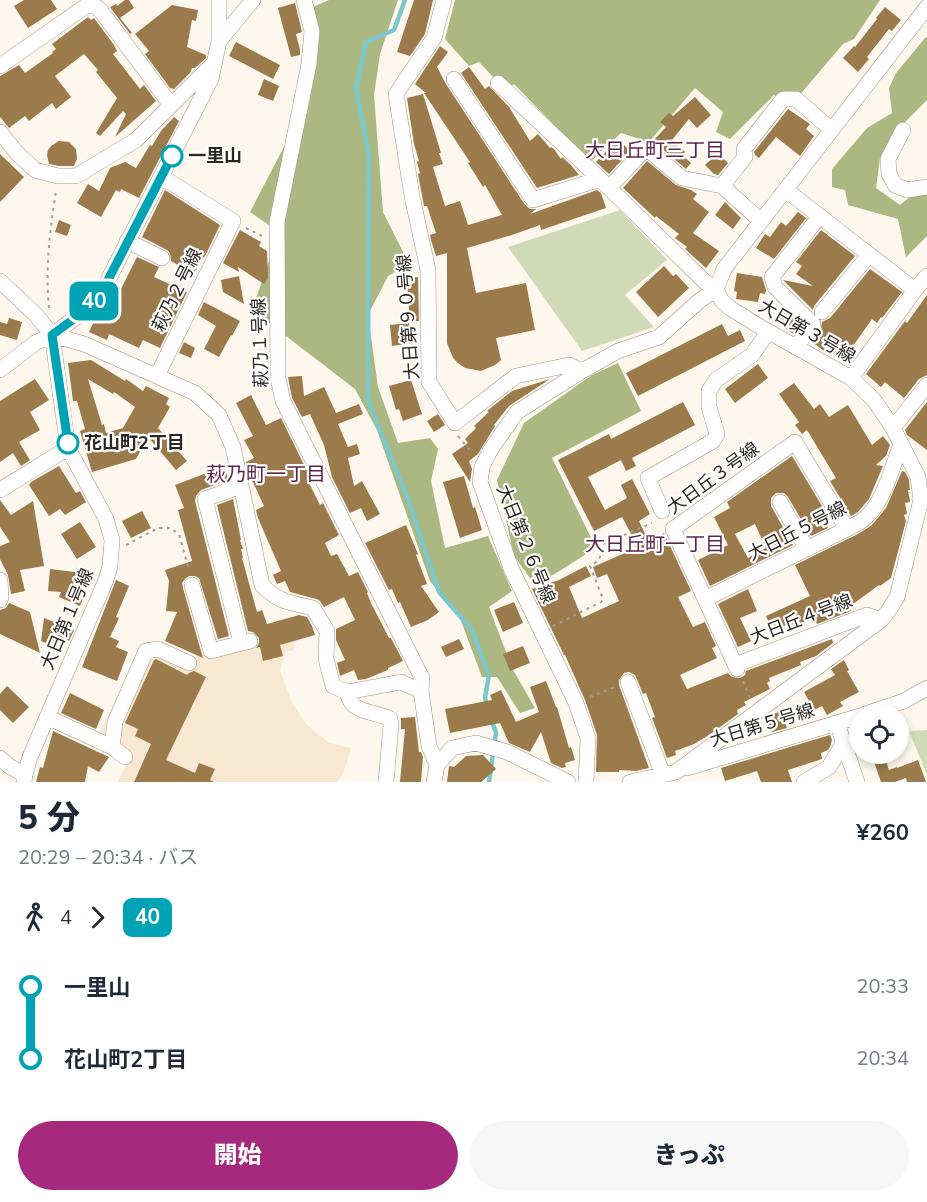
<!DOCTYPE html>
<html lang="ja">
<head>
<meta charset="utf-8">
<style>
	:root { --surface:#fff; --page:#f6f6f7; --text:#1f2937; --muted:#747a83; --accent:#a5297d }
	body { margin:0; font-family:"Nunito Sans","Noto Sans JP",sans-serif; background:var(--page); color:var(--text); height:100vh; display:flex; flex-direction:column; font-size:22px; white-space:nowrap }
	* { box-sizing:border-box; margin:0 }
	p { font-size:20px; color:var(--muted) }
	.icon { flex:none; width:33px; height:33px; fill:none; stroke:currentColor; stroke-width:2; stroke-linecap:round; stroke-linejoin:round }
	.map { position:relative; height:782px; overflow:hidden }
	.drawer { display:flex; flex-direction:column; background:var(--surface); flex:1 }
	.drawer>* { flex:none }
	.badge { padding:0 12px; border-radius:9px; font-size:21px; line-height:39px }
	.controls { position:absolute; left:849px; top:704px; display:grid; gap:12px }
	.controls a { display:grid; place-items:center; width:60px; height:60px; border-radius:50%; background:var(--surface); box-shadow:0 3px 9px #0003; font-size:30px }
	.map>.badge { position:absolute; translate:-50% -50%; box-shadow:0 0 0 3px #fff }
	.legs { display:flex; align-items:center; gap:9px; height:66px; padding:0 18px; font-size:20px }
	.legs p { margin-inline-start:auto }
	.head { display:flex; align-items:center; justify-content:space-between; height:102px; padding:0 18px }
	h1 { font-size:33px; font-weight:800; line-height:45px }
	.primary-button { display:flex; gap:12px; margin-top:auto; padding:12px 18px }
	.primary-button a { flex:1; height:69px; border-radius:36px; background:var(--accent); color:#fff; font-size:24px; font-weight:800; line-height:69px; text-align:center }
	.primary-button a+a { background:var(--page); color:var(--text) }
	ul { padding:0 18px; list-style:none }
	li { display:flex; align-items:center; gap:21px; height:72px; font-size:22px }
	li i { display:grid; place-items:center; width:9px; height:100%; margin:0 8px; background:currentColor }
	li i::after { content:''; width:15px; height:15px; margin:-8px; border:4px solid; border-radius:50%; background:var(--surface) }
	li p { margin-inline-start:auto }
	li:first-child i { background:linear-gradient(#0000 50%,currentColor 0) }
	li:last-child i { background:linear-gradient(currentColor 50%,#0000 0) }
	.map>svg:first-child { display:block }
</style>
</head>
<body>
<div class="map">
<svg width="927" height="782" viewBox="0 0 927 782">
	<rect width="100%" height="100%" fill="#fef7ed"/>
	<path fill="#f9e8d1" d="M298,634L293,651H286L280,670L292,703L307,725L329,743L351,748L343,774L337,782H118L132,752L100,732L143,644L152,641L194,657Z"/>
	<path fill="#d1dab7" d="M620,210L667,260L625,295L654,327L582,351L508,247Z
		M927,730V775L909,731Z"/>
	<path fill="#abb881" d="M329,0H398L380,54L374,95L383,212L409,264L388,276L368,315L378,387L398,443L430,438L438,449L431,481L445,548L488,536L512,591L489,607L512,668L535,708L520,713L497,677H482L460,618L430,581L377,430L355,389L252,310L279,232L250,212L287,141L308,39L306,10Z
		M455,0H880L854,39L843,44L792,104L774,95L730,139L716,132L723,112L695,88L649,142L621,133L590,162L514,84L506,91L479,62L469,66L445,39Z
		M927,37V100L905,122L880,158L876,188L900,205L921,188L927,187V236L906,257L898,219L848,205L845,190L832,187V169L867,128L892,113L889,88L896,73L925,38Z
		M618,363L641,411L552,458L596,548L553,575L532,581L514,556L497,480L524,423L592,375Z"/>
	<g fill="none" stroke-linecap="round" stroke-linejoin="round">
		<path stroke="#7cc7cb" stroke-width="4.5" d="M405,0L394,30L366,42L356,89L369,155L368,401L408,499L439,592L472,630L489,675L485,698L487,704
			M489,782L496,733L492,721"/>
	</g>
	<path fill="#9b7a4c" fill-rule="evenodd" d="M24,0H51L57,9L28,28L14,6Z
		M125,0H129L134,8L120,18L132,33L130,34L110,7L116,4L117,6Z
		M414,0H433L425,34L410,56L397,52Z
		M295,3L302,32L296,34L300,50V55L291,57L278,8Z
		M172,5L198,10L196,21L192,20L187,47L206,55V58L195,68H192L190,73L174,89L170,88L145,54L149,51L135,34Z
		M885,7L901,20L892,31L889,29L867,57L869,59L858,72L843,58L854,46L855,47L877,19L876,18Z
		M88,17L91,20L94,18L114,45L117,51L113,54L140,89L144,85L156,101L115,137L126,114L123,111L100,136L96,133L117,98L96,72L98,70L84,54L55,76L71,97L56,109L52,103L29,121L25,116L9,128L0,117V76L19,65L25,73L53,53L52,52L56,49L52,44Z
		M236,42L280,65L273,79L229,56Z
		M440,46L448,52L437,67L446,84L525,205L530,209H536L530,214L597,190L601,193L606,208L541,230L540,225L512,235L467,248L476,293L526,283L535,330L496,338L501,360L495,365L481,371L465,368L458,363L453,358L447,343V253L436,256L431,240L430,235L436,233L427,206H424L418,174L420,173L417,162L419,161L414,144L407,98L423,94L441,153H439L443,164L433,167L445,206L460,201L468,225L502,215L485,185L483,187L468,163L470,162L424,93H426L415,84Z
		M469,67L485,89L489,86L509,107L530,141L538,134L550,148L551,147L554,149L561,159L562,157L571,165L579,175L537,188L461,73Z
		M264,79L279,86L273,101L258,95Z
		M695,97L711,115L697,128L689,119L672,140L685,152L682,155L691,163L686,169L653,141L666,127L660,122L669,113L673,116Z
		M788,109L810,124L806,129L814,136L800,156L776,137L759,158L755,155L754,152Z
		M174,117L179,121L139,198L121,189L120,192L116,190L101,217L77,203L88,184L99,191L110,168L125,162L136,168L150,145L152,146L161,131Z
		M618,139L630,151L609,174L596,162Z
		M59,141L69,142L76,149L77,159L74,166H59L49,164L47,155L48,150L51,146Z
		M718,153L728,163L718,175L714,174L705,165Z
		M0,154L24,177L0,202Z
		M647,161L676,185L691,190L697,194L693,199L709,212L693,233L719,251L706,268L685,249L687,247L675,238L679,234L656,216L655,218L623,188Z
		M165,190L220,225L206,254L193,274L171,261L170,253L167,250L142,237Z
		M725,202L741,218L733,229L715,215Z
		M798,212L806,218L774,259L756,248L765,234L770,237L781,222L786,226Z
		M59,220L71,225L67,236L55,232Z
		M240,230L261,242L259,246L267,251L268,278L264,284L238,267L239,272L223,263Z
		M821,230L855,256L814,306L813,310L783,280L813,286L796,274L802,266L796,262Z
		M137,257L159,267L154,277L187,292L160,348L143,340L139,348L109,334L107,340L89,332L100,309L107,300L114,303Z
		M664,266L673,276L676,274L689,288L658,317L636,292Z
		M870,269L902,292L882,318L881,317L877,323L872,319L853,346L855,348L844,361L829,350L827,353L812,342L821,329L822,322L830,318Z
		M737,273L762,277L766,290L765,294L760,293L758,302L736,299L737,292L734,291Z
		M239,276L244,304L223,292L221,280Z
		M418,277L419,321H407V311H409L407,278Z
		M927,295V375L919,379L904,398L885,382L881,387L866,374L905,321L907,323Z
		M204,302L240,321L232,336L231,335L219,357L204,349L216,326L198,315Z
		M785,311L800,325L793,334L776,322Z
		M9,318L22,322L17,340L0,335V322L7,324Z
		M409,323L412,343L392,346L390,325Z
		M722,324L728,336L740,330L745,341L638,396L626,373Z
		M184,342L195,348L191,358L179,353Z
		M91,360L125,381L126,379L143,391L146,386L169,398L166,404L170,407L158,428L187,461L176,470L148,437L136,459L92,472L80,431L85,429L77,401H73L68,363ZM88,379L113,394L114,392L135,407L123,428L106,433L104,424L102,425Z
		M758,364L768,378L735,403L725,389Z
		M302,376L304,396L324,387L336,413L359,404L363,414L338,424L348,447L357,444L360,454L348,458L354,486L362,481L380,514L367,521L361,508L350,513L332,477L324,445L310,414L302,417L292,398L288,377Z
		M35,379L49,400L30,412L40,430L19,442L30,460L21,466L13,453L0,462V401Z
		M550,379L509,406L494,425L495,426L478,454L469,461L472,469L470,482L452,454L468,443L465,439L476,428L474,426L489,412L487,411L512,391Z
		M411,380L422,414L403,421L399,409L396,410L389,386Z
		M794,383L814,409L820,404L829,417L848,405L872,445L883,436L890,445L886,456L876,465L883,466L869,499L858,512L851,516L830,481L836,478L807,430L802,434L795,425L799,422L779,394Z
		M251,395L266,425L281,418L311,479L308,481L320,505L323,503L339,535L325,543L331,556L337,554L349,576L358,572L368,592L367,593L371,603L389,638H391L403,661L388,668V670L366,679L358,680L354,670L340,676L337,663L345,660L336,640V629L355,620L344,597L324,607L319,600L316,599L290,592L285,581L277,584L273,575L281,571L258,518L256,510L264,506L252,480L251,481L250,479L246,462L254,458L244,440L253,436L236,403Z
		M683,402L695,425L632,458L636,466L626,471L621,460L588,477L605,510L627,498L621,485L632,479L650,514L639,521L648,540L664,533L691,591L678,597L693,627L705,622L716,646L712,648L717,658L680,675L687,689L728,673L732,677L740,678L745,675L746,671L832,639L833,643L816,656L800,662L801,665L769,678L770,681L767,683L770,689L744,702L746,705L737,710L738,714L709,735L694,744L675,751L676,755L667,758L652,718L655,717L646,693L643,694L635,675L629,672L624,673L619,680V685L649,768L636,771L619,770V772H596L597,735L585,700L565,655H564L532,589L559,580L586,566L591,576L569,587L582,618L619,601L607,574L597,578L593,567L636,548L634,544L636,543L622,517L594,531L558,460L609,434L611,439Z
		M927,402V450L907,435L905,430Z
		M438,414L445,425L434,432L427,421Z
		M792,456L825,511L820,514L828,528L811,536L788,497L784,493H776L771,498V506L793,545L710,586L698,560L728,545L714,517L730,508L727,502ZM755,524L766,548L748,558L735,534Z
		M59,466L76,493L80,491L86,502L65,515L60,509L49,516L29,485L31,482Z
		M225,466L228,480L201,490L196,496L195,501L229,636L218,639L199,578L195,576H189L185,579L182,583L183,588L203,658L165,641L177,612L166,611L169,581L165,570L192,561L178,510L184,508L175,485Z
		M902,471L905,472L909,480L910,490H908L910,502L905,503L907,514L904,515L906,521L891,578L880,586L879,585L849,607L851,611L817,624L814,617L801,624L799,621L787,627L786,625L773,632L766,616L810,596L795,565L856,535L871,526L886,508Z
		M464,476L473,508L475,507L482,530L460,538L443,482Z
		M233,499L241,540H240L243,549H241L243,558H242L257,612L262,610L267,624L299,615L307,617L312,626L315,635L280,645L283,656L263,661L260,647L256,648L259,643V638L253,632L248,631L217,505Z
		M0,500L11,515L33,501L44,566L20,570L25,591L11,594L8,575L0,559V546L10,542L0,527Z
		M142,511L151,528L131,538L122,521Z
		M80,522L96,547L77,559L61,534Z
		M406,525L418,554L416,555L427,584L421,586L439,612L428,620L411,627L400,602L398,603L392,589L389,590L365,543Z
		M50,569L83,573L81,592L85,594L80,606L59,597L61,592L48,591Z
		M116,580L129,586L116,617L119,618L110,637L119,641L116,647L128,652L117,681L82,667Z
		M748,589L757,611L740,618L751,641L738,647L718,604Z
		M514,602L523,623L503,632L494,610Z
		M9,603L30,612L40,653L0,634V610L6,608Z
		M44,618L74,630L69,641L57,637L53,646L41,641Z
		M459,639L464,649L446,657L441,647Z
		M523,646L530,663L510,671L503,654Z
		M156,659L187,675L189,673L194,671L206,677L166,760L195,773L199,763L215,769L210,780L214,782H134L151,744L135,736L138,729L125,723L154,660Z
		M844,660L849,670L847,671L859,692L840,702L843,706L827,715L822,706L814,710L804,692L835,675L831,669Z
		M546,681L556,707H557L569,748L571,747L575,760L565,763L566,767L562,768L551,763L541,732L530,752L509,743L500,723L450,733L445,709L492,700L490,695L501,690L516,722L539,712L530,687Z
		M7,686L29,707L13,723L0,710V694Z
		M70,693L104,710L96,729L61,713Z
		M781,711L787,728L772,732L766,717Z
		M415,717L419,752H421L423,757L421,782H400L405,729H401V718Z
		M53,731L109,757L99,772L88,766L85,782H36L40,767L43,768Z
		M830,735L832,740L830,747L828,750L821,753L822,759L788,770L792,782H761L757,771L725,781L721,768Z
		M871,753H883L889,770L897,767V768L918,760L926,782H907L906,778L895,782H881Z
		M483,755L496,769L481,782H447L449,766L454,767L466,756Z"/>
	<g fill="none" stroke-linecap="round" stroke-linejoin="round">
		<defs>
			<path id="minor" d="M304,0L312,31L309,64L277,222L278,378L283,401L422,678L421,691
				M444,0L434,38L396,94L412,196L428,270L429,382L455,423L516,376L569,365L582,371
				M219,41L253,0
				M0,66L86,6L94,5L101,11L171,105
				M454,79L533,200L600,179
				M498,83L600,179L704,281L716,290L699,301L659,337L618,351L582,371L517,412L491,449L482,467L480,482L511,568L576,703L588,738L586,782
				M903,130L888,159L889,174L895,185L907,190L927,187
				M0,132L16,152L35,170L58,176H76L136,140L215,62
				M722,186L745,157L744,149L783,99H796L832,130
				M609,188L646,148L682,178L722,186L761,221
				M786,190L915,290
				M127,241L162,258
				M0,281L36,315L52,335L68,448L106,519L112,540L110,566L106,580L30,757L25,775L24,782
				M822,312L869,255
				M52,335L84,344L195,393L219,415L233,447L262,585C277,602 292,603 313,608L327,631L326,659L333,686L347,692L401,682L421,691L429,746L437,765
				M796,347L813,324L775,287L772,277L819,217
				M0,370L35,343L52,335L90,307L107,282L211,79L219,41V0
				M157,376L233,221L162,177
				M851,378L915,290L927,276
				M893,428L927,385
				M0,490L68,448
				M780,502L807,549
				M662,511L648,478L713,441L717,434L709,407V391L716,380L752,355L768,332
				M0,580L1,597L0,600
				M192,585L211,651L250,641
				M705,599L847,529C853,526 859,523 864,519C884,503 892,467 901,444
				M241,643L205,499L241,486
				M735,665L867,615L881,620
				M737,669L673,529L795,442L847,529
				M628,682L663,775
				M347,692C348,695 349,699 351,702C356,712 380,713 390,719L391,725L386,782
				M865,714L904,701L927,688
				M47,717L112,747L125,757
				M837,723L857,782
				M112,747L115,722L146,651L158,649L189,663
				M0,758L9,766L25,775
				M687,768L860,716
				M434,782L437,765L452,748L476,743L507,752L568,782
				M630,782L676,772L881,620L889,610L897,597L921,500L918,477L893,428L874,400L851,378L762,328L730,308L722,301L716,290L724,269L927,7
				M804,782L829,767L843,744"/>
		</defs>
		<use href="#minor" stroke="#9e9283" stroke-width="16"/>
		<path stroke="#a39d95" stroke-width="2" stroke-dasharray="3 4.5" stroke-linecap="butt" d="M246,228L262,236
			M49,308C45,269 50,229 56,191
			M458,436L472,453
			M126,545L158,528H170L179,534L189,570
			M553,626L601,602L603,599L590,566L599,560L603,544L652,523
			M743,681L750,698
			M590,697L615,687"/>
		<use href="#minor" stroke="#fff" stroke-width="15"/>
	</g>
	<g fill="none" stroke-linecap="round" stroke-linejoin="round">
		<defs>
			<path id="line-1" d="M68,443L52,335L90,307L107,282L172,156"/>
		</defs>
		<use href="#line-1" stroke="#fff" stroke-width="14"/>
		<use href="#line-1" stroke="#00a3b4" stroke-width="9"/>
	</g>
	<g fill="#fff" stroke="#00a3b4" stroke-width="3">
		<circle cx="172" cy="156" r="10"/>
		<circle cx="68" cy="443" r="10"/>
	</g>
	<g text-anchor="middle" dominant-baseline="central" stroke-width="4.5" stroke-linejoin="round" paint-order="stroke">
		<g font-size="18" font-weight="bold" fill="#2b2620" stroke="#fff" text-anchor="start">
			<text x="188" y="156">一里山</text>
			<text x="84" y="443">花山町2丁目</text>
		</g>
		<g font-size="18" fill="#2b2620" stroke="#fff">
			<text transform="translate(177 290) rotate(-64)">萩乃２号線</text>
			<text transform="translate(408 317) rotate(-94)">大日第９０号線</text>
			<text transform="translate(807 331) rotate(30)">大日第３号線</text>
			<text transform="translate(260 343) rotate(-92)">萩乃１号線</text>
			<text transform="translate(713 478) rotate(-36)">大日丘３号線</text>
			<text transform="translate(797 531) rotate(-27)">大日丘５号線</text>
			<text transform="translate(526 544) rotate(68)">大日第２６号線</text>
			<text transform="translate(67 619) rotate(-67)">大日第１号線</text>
			<text transform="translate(801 619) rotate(-21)">大日丘４号線</text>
			<text transform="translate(762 725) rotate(-17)">大日第５号線</text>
		</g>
		<g font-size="20" fill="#5f2349" stroke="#fff">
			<text x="655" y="150">大日丘町三丁目</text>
			<text x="266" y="474">萩乃町一丁目</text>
			<text x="655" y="544">大日丘町一丁目</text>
		</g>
	</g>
</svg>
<div class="controls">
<a><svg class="icon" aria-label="locate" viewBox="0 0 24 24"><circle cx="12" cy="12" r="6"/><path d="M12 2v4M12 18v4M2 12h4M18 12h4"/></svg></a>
</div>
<b class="badge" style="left:94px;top:301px;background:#00a3b4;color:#fff">40</b>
</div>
<section class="drawer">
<div class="head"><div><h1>5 分</h1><p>20:29 – 20:34 · バス</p></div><b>¥260</b></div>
<div class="legs"><svg class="icon" aria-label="walk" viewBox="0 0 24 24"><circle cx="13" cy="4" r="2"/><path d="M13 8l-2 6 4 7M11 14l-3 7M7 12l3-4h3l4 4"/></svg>4<svg class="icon" aria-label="forward" viewBox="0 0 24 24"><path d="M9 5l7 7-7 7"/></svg><b class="badge" style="background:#00a3b4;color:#fff">40</b></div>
<ul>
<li><i style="color:#00a3b4"></i><b>一里山</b><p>20:33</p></li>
<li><i style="color:#00a3b4"></i><b>花山町2丁目</b><p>20:34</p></li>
</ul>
<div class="primary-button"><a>開始</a><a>きっぷ</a></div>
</section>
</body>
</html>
